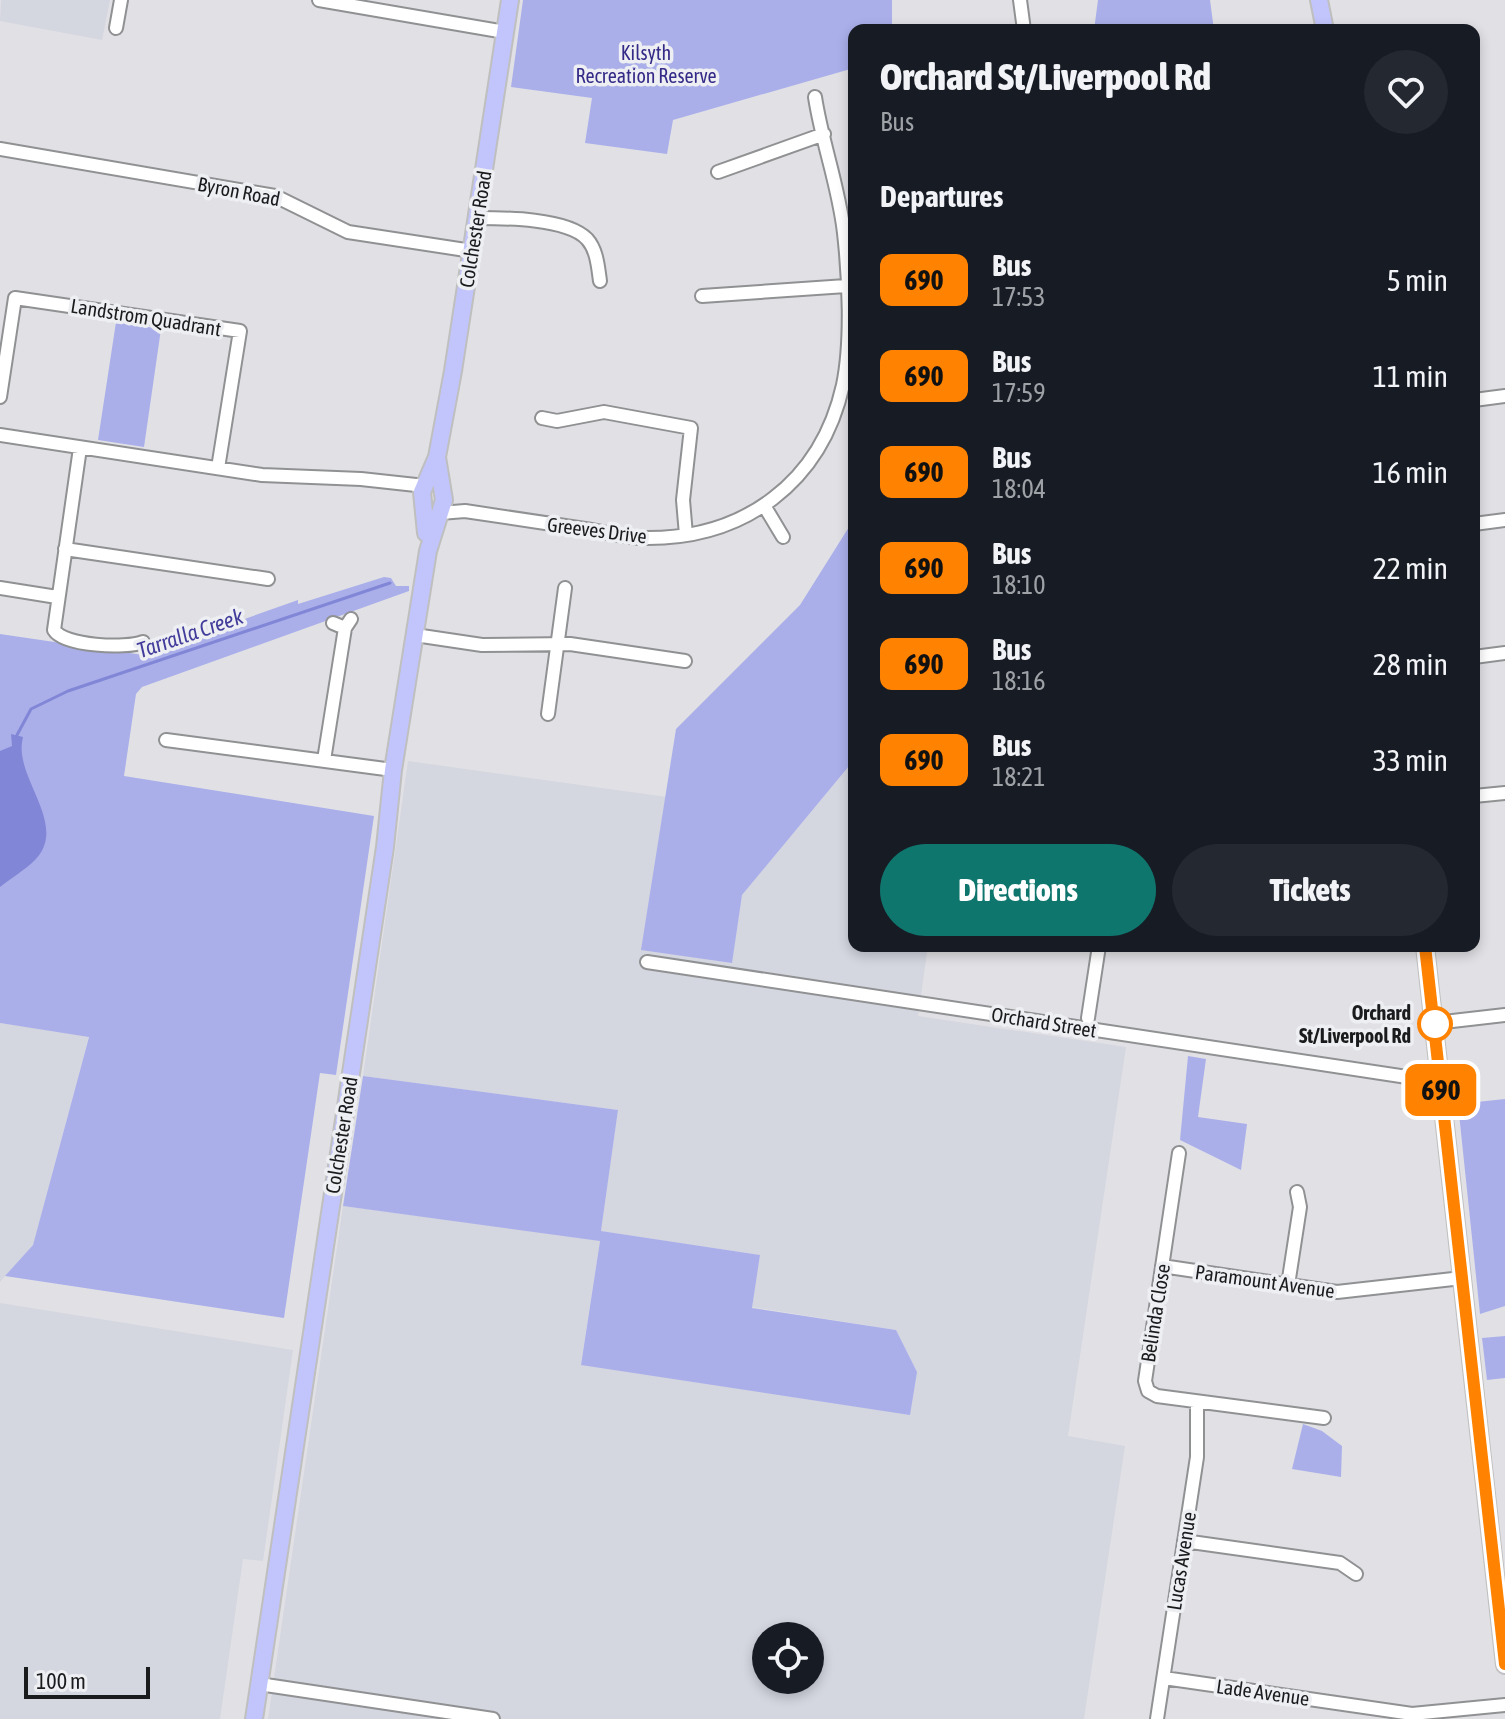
<!DOCTYPE html>
<html lang="en">
<head>
<meta charset="utf-8">
<style>
	:root { --surface:#171b24; --page:#242831; --text:#f1f3f6; --muted:#9ea1a6; --accent:#0f766e }
	body { margin:0; font-family:"Asap Condensed",sans-serif; background:var(--page); color:var(--text); height:100vh; display:flex; flex-direction:column; font-size:30px; white-space:nowrap }
	* { box-sizing:border-box; margin:0 }
	p { font-size:26px; color:var(--muted) }
	.icon { flex:none; width:44px; height:44px; fill:none; stroke:currentColor; stroke-width:2; stroke-linecap:round; stroke-linejoin:round }
	.map { position:relative; flex:1; overflow:hidden }
	.drawer { position:absolute; left:848px; top:24px; width:632px; height:928px; display:flex; flex-direction:column; background:var(--surface); border-radius:16px; box-shadow:0 4px 12px #0003 }
	.drawer>* { flex:none }
	.badge { padding:0 16px; border-radius:12px; font-size:28px; line-height:52px }
	.buttons { position:absolute; left:752px; top:1622px; display:grid; gap:16px }
	.buttons a { display:grid; place-items:center; width:72px; height:72px; border-radius:50%; background:var(--surface); box-shadow:0 4px 12px #0003; font-size:40px }
	.scale { position:absolute; left:24px; bottom:20px; width:126px; box-sizing:border-box; padding-left:8px; border:4px solid #1a1b1c; border-top:0; font-size:22px; line-height:28px; white-space:nowrap; color:#1a1b1c; -webkit-text-stroke:6px #eeeff2; paint-order:stroke }
	.map>.badge { position:absolute; translate:-50% -50%; box-shadow:0 0 0 4px #fff }
	h2 { padding:0 32px; font-size:30px; line-height:72px }
	.round { display:grid; place-items:center; flex:none; width:84px; height:84px; border-radius:42px; background:var(--page) }
	.headline { display:flex; align-items:center; justify-content:space-between; height:136px; padding:0 32px }
	h1 { font-size:38px; font-weight:800; line-height:60px }
	.button { display:flex; gap:16px; margin-top:auto; padding:16px 32px }
	.button a { flex:1; height:92px; border-radius:48px; background:var(--accent); color:#fff; font-size:32px; font-weight:800; line-height:92px; text-align:center }
	.button a+a { background:var(--page); color:var(--text) }
	ul { padding:0; list-style:none }
	li { display:flex; align-items:center; gap:24px; height:96px; padding:0 32px }
	li div { flex:1 }
	li b { display:block; font-size:30px }
	li em { font-style:normal }
	li .badge { min-width:88px; font-weight:700; text-align:center }
	.map>svg:first-child { display:block }
</style>
</head>
<body>
<div class="map">
<svg width="1505" height="1719" viewBox="0 0 1505 1719">
	<rect width="100%" height="100%" fill="#e1e1e5"/>
	<path fill="#d4d6e0" fill-rule="evenodd" d="M1,0H110L102,40L0,21Z
		M854,760V946H928L918,1016L1126,1047L1068,1436L1125,1446L1084,1719H268L343,1206L600,1240L581,1364L896,1330L752,1307L760,1255L601,1231L618,1110L363,1076L408,761L667,797L642,949L731,963L742,895ZM766,1636H810V1680H766Z
		M0,1023L89,1036L33,1245L0,1282Z
		M0,1303L293,1350L263,1561L243,1559L220,1719H0Z"/>
	<path fill="#aaafea" d="M523,0H892V30H854V68L673,120L667,154L585,143L592,98L511,87Z
		M1098,0H1210L1214,30H1094Z
		M116,322L161,329L144,447L98,440Z
		M854,519V760L742,895L732,963L641,950L676,729L800,605Z
		M384,577L391,578L396,586H409V591L142,687L136,694L124,776L374,816L336,1075L320,1073L284,1318L5,1276L33,1245L89,1037L0,1023V634L143,655L298,600V604Z
		M1188,1056L1206,1059L1198,1117L1247,1124L1241,1170L1180,1140Z
		M363,1076L618,1110L601,1231L760,1255L752,1308L896,1330L917,1372L910,1415L581,1365L600,1241L343,1206Z
		M1505,1099V1306L1480,1314L1458,1104Z
		M1505,1336V1378L1487,1380L1482,1338Z
		M1303,1424L1322,1431L1342,1446L1341,1477L1292,1469Z"/>
	<path fill="#8286d6" d="M11,734L23,737C12,777 70,824 35,860C25,870 11,878 0,887V751L12,746Z"/>
	<g fill="none" stroke-linecap="round" stroke-linejoin="round">
		<path stroke="#8286d6" stroke-width="3" d="M17,735L31,709L68,691L390,583"/>
		<defs>
			<path id="minor" d="M319,0L505,32
				M1020,0L1024,30
				M116,28L121,0
				M0,149L275,196L348,232L472,251
				M718,172L824,134
				M476,218C504,218 567,218 587,239C597,250 598,267 600,281
				M702,296L846,286
				M0,397L15,298L240,331L218,468
				M1474,400L1505,396
				M542,418L557,421L604,412L691,428L683,500L686,535
				M0,435L262,475L361,479L425,486
				M80,448L54,630C64,646 126,649 143,642
				M765,507L783,537
				M440,513L465,511C505,517 545,523 585,529C604,532 625,538 645,538C744,539 821,483 843,385C852,342 849,278 844,233C839,187 822,143 815,97
				M1474,524L1505,520
				M65,549L268,579
				M0,588L57,597
				M333,623L345,628L351,619
				M415,635L482,645L570,644L685,661
				M1474,657L1505,653
				M548,714L565,588
				M166,740L393,770
				M324,760L345,628
				M1474,796L1505,793
				M647,962L1440,1082
				M1088,1018L1099,946
				M1435,1023L1505,1015
				M1179,1153L1145,1381L1148,1391L1157,1396L1324,1418
				M1162,1266L1337,1292L1462,1278
				M1288,1285L1300,1207L1297,1192
				M1184,1541L1340,1563L1356,1574
				M1164,1678L1412,1714L1505,1705
				M259,1684L493,1719
				M1157,1719L1197,1457V1402"/>
			<path id="major" d="M1319,0L1325,30
				M426,533L422,492L437,457L453,371L510,0
				M1425,946L1505,1665
				M254,1719L385,847L393,770L428,551L444,500L437,457"/>
		</defs>
		<use href="#minor" stroke="#909193" stroke-width="16"/>
		<use href="#major" stroke="#bfbfbf" stroke-width="20"/>
		<use href="#minor" stroke="#fff" stroke-width="12"/>
		<use href="#major" stroke="#c2c5fb" stroke-width="16"/>
	</g>
	<g fill="none" stroke-linecap="round" stroke-linejoin="round">
		<defs>
			<path id="line" d="M1425,946L1505,1664"/>
		</defs>
		<use href="#line" stroke="#fff" stroke-width="18"/>
		<use href="#line" stroke="#ff8200" stroke-width="12"/>
	</g>
	<circle fill="#fff" stroke="#ff8200" stroke-width="4" cx="1435" cy="1024" r="16"/>
	<g text-anchor="middle" dominant-baseline="central" stroke-width="7" stroke-linejoin="round" paint-order="stroke">
		<g font-size="20" fill="#342a88" stroke="#eeeff2">
			<text x="646" y="52">Kilsyth<tspan x="646" dy="23">Recreation Reserve</tspan></text>
		</g>
		<g font-size="20" fill="#1a1b1c" stroke="#eeeff2">
			<text transform="translate(239 191) rotate(11)">Byron Road</text>
			<text transform="translate(475 229) rotate(-81)">Colchester Road</text>
			<text transform="translate(146 317) rotate(9)">Landstrom Quadrant</text>
			<text transform="translate(597 530) rotate(7)">Greeves Drive</text>
			<text transform="translate(1044 1022) rotate(9)">Orchard Street</text>
			<text transform="translate(341 1135) rotate(-81)">Colchester Road</text>
			<text transform="translate(1265 1281) rotate(8)">Paramount Avenue</text>
			<text transform="translate(1155 1313) rotate(-81)">Belinda Close</text>
			<text transform="translate(1181 1561) rotate(-81)">Lucas Avenue</text>
			<text transform="translate(1263 1692) rotate(8)">Lade Avenue</text>
		</g>
		<g font-size="20" font-weight="bold" fill="#1a1b1c" stroke="#eeeff2" text-anchor="end">
			<text x="1411" y="1012">Orchard<tspan x="1411" dy="23">St/Liverpool Rd</tspan></text>
		</g>
		<g font-size="22" font-style="italic" fill="#423c9b" stroke="#eeeff2">
			<text transform="translate(190 633) rotate(-19)">Tarralla Creek</text>
		</g>
	</g>
</svg>
<div class="buttons">
<a><svg class="icon" aria-label="locate" viewBox="0 0 24 24"><circle cx="12" cy="12" r="6"/><path d="M12 2v4M12 18v4M2 12h4M18 12h4"/></svg></a>
</div>
<div class="scale">100 m</div>
<b class="badge" style="left:1441px;top:1090px;background:#ff8200;color:#111">690</b>
<section class="drawer">
<div class="headline"><div><h1>Orchard St/Liverpool Rd</h1><p>Bus</p></div><a class="round"><svg class="icon" aria-label="heart" viewBox="0 0 24 24"><path d="M12 20l-8-8c-3-5 5-10 8-4 3-6 11-1 8 4z"/></svg></a></div>
<h2>Departures</h2>
<ul>
<li><span class="badge" style="background:#ff8200;color:#111">690</span><div><b>Bus</b><p>17:53</p></div><em>5 min</em></li>
<li><span class="badge" style="background:#ff8200;color:#111">690</span><div><b>Bus</b><p>17:59</p></div><em>11 min</em></li>
<li><span class="badge" style="background:#ff8200;color:#111">690</span><div><b>Bus</b><p>18:04</p></div><em>16 min</em></li>
<li><span class="badge" style="background:#ff8200;color:#111">690</span><div><b>Bus</b><p>18:10</p></div><em>22 min</em></li>
<li><span class="badge" style="background:#ff8200;color:#111">690</span><div><b>Bus</b><p>18:16</p></div><em>28 min</em></li>
<li><span class="badge" style="background:#ff8200;color:#111">690</span><div><b>Bus</b><p>18:21</p></div><em>33 min</em></li>
</ul>
<div class="button"><a>Directions</a><a>Tickets</a></div>
</section>
</div>
</body>
</html>
